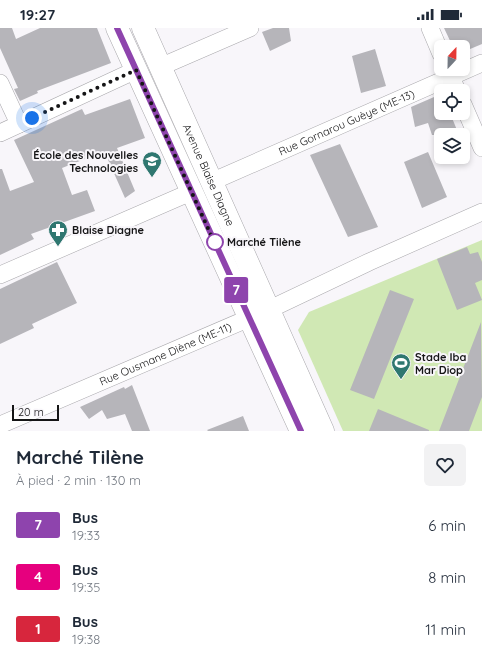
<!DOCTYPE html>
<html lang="fr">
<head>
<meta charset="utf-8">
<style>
	:root { --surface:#fff; --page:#f2f2f3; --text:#1f2937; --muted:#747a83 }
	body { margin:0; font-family:Quicksand,sans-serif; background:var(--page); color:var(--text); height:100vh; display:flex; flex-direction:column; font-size:15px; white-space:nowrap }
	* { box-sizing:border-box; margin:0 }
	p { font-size:13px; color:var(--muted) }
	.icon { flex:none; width:22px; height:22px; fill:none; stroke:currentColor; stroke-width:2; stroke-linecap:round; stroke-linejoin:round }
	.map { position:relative; height:403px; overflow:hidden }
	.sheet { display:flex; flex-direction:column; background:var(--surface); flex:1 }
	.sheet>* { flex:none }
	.badge { padding:0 8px; border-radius:3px; font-size:14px; line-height:26px }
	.needle { width:26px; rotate:22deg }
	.buttons { position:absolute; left:434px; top:12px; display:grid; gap:8px }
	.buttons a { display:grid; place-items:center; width:36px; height:36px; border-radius:6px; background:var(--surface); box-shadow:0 2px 6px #0003; font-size:20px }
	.scale { position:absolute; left:12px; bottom:10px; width:47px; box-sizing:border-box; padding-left:4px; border:2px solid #151516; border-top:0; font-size:11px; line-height:14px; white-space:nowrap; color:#151516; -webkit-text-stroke:3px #f8f6fa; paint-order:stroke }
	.you { position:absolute; width:20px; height:20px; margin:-10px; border:3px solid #fff; border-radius:50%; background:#1a73e8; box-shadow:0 0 0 6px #1a73e833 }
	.map>.badge { position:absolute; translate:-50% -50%; box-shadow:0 0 0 2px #fff }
	.round { display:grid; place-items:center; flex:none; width:42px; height:42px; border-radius:6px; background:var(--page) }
	.overview { display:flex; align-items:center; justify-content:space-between; height:68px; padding:0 16px }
	h1 { font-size:19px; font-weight:800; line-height:30px }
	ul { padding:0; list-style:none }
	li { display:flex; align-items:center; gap:12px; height:52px; padding:0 16px }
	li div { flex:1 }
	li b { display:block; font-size:15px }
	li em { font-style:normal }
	li .badge { min-width:44px; font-weight:700; text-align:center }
	.status { display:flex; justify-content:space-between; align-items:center; height:28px; padding:0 20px; background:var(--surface); direction:ltr }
	.status svg { height:11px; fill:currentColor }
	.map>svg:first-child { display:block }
</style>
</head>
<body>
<div class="status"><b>19:27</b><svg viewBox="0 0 49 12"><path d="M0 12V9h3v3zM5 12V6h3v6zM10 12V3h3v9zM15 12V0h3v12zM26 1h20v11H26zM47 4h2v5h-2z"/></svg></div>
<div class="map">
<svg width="482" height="403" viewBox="0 0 482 403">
	<rect width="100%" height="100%" fill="#f8f6fa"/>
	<path fill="#d0e8b4" d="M482,212V403H343L298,302L309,284Z"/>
	<path fill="#b6b5ba" d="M0,0H12L16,11L40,0H97L111,35L37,63L38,65L20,73L14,61L18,60L0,20Z
		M273,0H289L291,13L270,23L262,4Z
		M444,0H482V16L463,24V19H453Z
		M375,21L386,58L361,65L352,28Z
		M441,66V85H450L459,107H432L428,95L415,99L411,79Z
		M130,71L145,110L117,120L135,163L125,170L105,125L101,127L100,125L62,140L72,167L87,162L95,183L31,206L34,211L0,227V141H2L10,163L34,154L14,112L82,81L85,87Z
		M340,116L378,199L348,209L310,127Z
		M428,124L447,169L422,180L404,134Z
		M467,219L470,226L478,224L482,234V252L475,255L482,272L457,282L437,231Z
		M57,234L77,275L32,296L34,300L0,316V261Z
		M390,262L414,271L374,371L350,362Z
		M481,294L482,369L469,403H439Z
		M132,357L150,403H132L125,386L107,391L102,382L89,391L80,379L124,359L125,361Z
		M378,381L429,402V403H369Z
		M243,388L249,403H208L207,402Z"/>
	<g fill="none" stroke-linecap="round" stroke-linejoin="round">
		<defs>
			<g id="street">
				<path d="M430,0L441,26"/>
				<path d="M160,39L250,0"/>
				<path d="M448,41L457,63"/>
				<path d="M0,55L19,96"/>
				<path d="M463,76L482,120"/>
				<path d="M0,105L136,42"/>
				<path id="s1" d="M211,154L482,35"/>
				<path d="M0,247L191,164"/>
				<path id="s2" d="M0,397L268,282L369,234L482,184"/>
			</g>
			<g id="primary">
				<path d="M117,0L301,403"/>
				<path id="s3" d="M143,0L323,403"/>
			</g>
		</defs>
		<use href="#street" stroke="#a9a8ac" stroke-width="18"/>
		<use href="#primary" stroke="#a9a8ac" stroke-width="23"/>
		<use href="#street" stroke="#fff" stroke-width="17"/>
		<use href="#primary" stroke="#fff" stroke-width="22"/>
	</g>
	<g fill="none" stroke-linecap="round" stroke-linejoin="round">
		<defs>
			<path id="line" d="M117,0L301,403"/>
		</defs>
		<use href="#line" stroke="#fff" stroke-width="9"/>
		<use href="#line" stroke="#8e44ad" stroke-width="6"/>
		<path stroke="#151516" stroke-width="4" stroke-dasharray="0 7.2" d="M32,90L136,42L217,220L215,214"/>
	</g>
	<defs>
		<symbol id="university-pin" viewBox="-11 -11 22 30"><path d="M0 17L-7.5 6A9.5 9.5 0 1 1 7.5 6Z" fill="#2f7770" stroke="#f8f6fa"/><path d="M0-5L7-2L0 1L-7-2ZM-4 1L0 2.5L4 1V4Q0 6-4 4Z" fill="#fff"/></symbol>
		<symbol id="pharmacy-pin" viewBox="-11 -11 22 30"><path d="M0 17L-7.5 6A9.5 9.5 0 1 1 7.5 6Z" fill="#2f7770" stroke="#f8f6fa"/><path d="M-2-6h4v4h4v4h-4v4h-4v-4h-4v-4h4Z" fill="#fff"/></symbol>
		<symbol id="stadium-pin" viewBox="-11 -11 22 30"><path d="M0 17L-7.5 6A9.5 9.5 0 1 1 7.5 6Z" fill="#2f7770" stroke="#f8f6fa"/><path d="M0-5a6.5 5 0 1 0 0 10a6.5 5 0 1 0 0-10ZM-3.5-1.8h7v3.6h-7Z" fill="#fff"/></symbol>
	</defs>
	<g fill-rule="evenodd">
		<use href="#university-pin" x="141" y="122" width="22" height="30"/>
		<use href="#pharmacy-pin" x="47" y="191" width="22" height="30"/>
		<use href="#stadium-pin" x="390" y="324" width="22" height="30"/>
	</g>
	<circle fill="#fff" stroke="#8e44ad" stroke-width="2" cx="215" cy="214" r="8"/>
	<g text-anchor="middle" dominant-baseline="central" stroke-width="4" stroke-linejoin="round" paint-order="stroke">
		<g font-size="11" fill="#151516" stroke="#f8f6fa">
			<text stroke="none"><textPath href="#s1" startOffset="148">Rue Gornarou Guèye (ME-13)</textPath></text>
			<text stroke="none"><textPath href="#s3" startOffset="161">Avenue Blaise Diagne</textPath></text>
			<text stroke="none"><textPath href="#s2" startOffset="180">Rue Ousmane Diène (ME-11)</textPath></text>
		</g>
		<g font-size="11" font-weight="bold" fill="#151516" stroke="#f8f6fa" text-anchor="start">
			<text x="138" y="127" text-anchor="end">École des Nouvelles<tspan x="138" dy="13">Technologies</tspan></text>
			<text x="72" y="202">Blaise Diagne</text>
			<text x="415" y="329">Stade Iba<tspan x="415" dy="13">Mar Diop</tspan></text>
		</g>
		<g font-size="11" font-weight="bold" fill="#151516" stroke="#f8f6fa" text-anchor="start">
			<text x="227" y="214">Marché Tilène</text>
		</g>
	</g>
</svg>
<div class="buttons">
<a><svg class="needle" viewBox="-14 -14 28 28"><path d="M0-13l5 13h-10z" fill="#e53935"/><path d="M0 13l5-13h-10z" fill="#747a83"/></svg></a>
<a><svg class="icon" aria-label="locate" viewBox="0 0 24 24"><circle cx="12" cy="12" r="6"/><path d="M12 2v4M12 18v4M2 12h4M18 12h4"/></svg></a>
<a><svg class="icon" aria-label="layers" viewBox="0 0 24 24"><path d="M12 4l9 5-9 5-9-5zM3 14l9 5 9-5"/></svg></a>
</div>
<div class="scale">20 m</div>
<div class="you" style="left:32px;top:90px"></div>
<b class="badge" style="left:236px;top:262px;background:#8e44ad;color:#fff">7</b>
</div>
<section class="sheet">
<div class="overview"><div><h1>Marché Tilène</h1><p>À pied · 2 min · 130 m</p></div><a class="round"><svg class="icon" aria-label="heart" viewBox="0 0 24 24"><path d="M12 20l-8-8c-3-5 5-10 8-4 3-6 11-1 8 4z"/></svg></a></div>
<ul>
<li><span class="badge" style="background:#8e44ad;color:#fff">7</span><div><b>Bus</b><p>19:33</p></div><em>6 min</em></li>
<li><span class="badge" style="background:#e6007e;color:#fff">4</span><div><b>Bus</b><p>19:35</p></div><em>8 min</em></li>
<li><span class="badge" style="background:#d7263d;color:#fff">1</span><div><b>Bus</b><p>19:38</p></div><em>11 min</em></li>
</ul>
</section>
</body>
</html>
